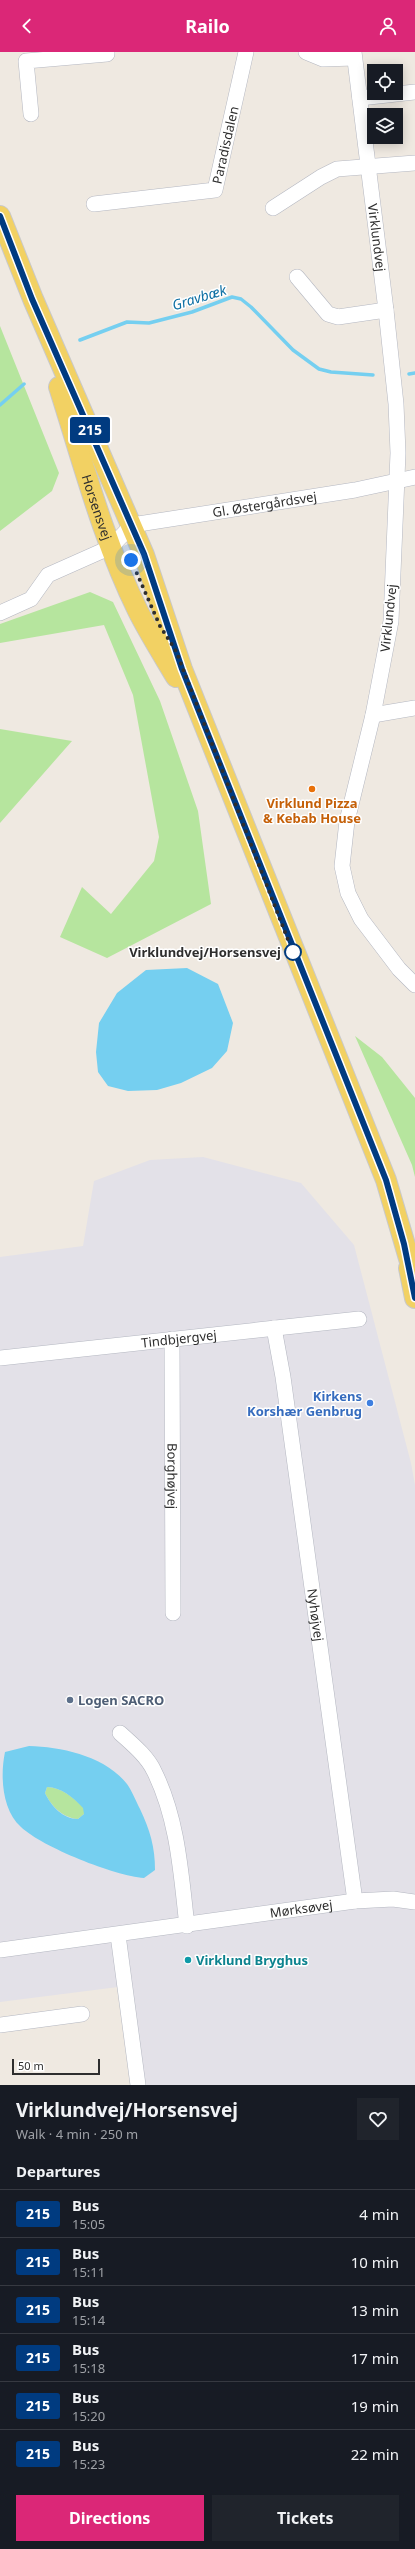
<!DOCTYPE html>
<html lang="en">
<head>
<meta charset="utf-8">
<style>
	:root { --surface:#171b24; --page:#20242c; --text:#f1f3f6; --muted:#9ea1a6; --line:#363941; --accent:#db2777 }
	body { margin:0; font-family:"Noto Sans",sans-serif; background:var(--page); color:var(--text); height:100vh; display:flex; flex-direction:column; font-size:15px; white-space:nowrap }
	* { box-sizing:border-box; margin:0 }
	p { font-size:13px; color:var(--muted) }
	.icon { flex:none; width:22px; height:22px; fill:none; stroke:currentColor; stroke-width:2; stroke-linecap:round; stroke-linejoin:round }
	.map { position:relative; height:2033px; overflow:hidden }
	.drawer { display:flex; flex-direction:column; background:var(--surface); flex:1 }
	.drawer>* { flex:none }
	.badge { padding:0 8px; border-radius:3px; font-size:14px; line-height:26px }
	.buttons { position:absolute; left:367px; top:12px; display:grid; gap:8px }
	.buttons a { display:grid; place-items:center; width:36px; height:36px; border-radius:0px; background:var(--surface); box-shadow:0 2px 10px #0003; font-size:20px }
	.scale { position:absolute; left:12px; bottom:10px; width:88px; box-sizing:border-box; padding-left:4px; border:2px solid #2e2e2e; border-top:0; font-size:11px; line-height:14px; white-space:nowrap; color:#2e2e2e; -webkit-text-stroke:3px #fff; paint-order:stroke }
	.you { position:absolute; width:20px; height:20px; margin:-10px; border:3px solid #fff; border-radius:50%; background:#1a73e8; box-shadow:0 0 0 6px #1a73e833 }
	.map>.badge { position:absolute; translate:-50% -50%; box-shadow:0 0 0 2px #fff }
	h2 { padding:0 16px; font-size:15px; line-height:36px }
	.round { display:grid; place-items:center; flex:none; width:42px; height:42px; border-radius:0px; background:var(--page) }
	.headline { display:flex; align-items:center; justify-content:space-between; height:68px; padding:0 16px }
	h1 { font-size:19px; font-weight:700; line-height:30px }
	.primary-button { display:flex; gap:8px; margin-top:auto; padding:8px 16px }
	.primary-button a { flex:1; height:46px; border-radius:0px; background:var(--accent); color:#fff; font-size:16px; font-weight:700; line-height:46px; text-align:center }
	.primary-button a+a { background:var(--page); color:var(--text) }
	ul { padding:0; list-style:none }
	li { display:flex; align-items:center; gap:12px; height:48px; padding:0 16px; border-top:1px solid var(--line) }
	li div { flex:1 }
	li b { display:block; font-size:15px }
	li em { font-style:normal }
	li .badge { min-width:44px; font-weight:700; text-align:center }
	header { display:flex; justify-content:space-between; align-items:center; height:52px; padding:0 16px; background:var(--accent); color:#fff; font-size:18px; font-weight:700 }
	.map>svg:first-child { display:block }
</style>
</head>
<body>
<header><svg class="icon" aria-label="back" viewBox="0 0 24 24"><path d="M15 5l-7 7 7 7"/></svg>Railo<svg class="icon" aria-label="person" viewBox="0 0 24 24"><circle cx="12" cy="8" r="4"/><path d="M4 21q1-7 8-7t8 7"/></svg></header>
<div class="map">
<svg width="415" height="2033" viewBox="0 0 415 2033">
	<rect width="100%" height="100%" fill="#efe9e1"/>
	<path fill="#e3e1e8" d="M203,1105L301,1131L354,1193L411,1411L415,1433V2033H141L126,1934L0,1950V1205L83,1194L94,1129L150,1108Z"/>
	<path fill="#b6e59e" d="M0,274L59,421L52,439L0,479Z
		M90,540L113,550L160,649L198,759L211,852L107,906L60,885L82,835L111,862L154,809L159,785L133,643L104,573L0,591V572Z
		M0,677L72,689L0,771Z
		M355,984L382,1005L415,1046V1125L412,1113Z
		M47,1735C61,1735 74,1746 84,1756V1762L78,1767C63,1766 51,1754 45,1741Z"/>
	<path fill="#75cff0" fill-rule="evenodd" d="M187,916L218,932L233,971L227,999L212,1016L181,1031L157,1038L128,1039L108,1034L98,1020L96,1000L99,971L117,941L146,918Z
		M29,1694C62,1695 105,1704 127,1732C132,1739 136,1749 140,1757C150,1778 155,1795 155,1818L144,1826C115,1824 42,1795 21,1775C2,1758 0,1724 5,1700ZM47,1735C61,1735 74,1746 83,1756L84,1762L78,1767C63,1767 51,1754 45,1741Z"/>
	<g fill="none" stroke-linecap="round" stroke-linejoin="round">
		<path stroke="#75cff0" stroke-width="3.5" d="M80,288L127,270L149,271L192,260L232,245L241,247L251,255L293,298L319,317L331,320L373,323
			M409,322L415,321
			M0,353L24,332"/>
		<defs>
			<g id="minor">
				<path d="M306,0L323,7L354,6"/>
				<path id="s1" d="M354,0L386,258L396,352L398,401L391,569L373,663L347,769L342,814L348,841L361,867L399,917L415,933"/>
				<path d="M360,46L415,40"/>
				<path d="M31,62L26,9L107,2V0"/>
				<path id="s2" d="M94,152L215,138L246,0"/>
				<path d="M273,156L321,125L337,117L415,111"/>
				<path d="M297,225L328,262L338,265L386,258"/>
				<path id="s3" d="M0,561L31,547L48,523L111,495L132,473L355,438L415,425"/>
				<path d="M373,663L415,656"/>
				<path id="s4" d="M274,1276L283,1325L355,1849"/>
				<path id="s5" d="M172,1287L173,1561"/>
				<path id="s6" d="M0,1306L359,1267"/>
				<path d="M120,1681C132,1692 147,1704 154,1719C178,1767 181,1822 187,1874"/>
				<path d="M118,1883L138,2033"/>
				<path id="s7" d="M0,1898L355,1849L393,1847L415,1850"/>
				<path d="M0,1973L82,1962"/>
			</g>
			<g id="major">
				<path d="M0,164L33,247L144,503L182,617L386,1128L415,1227"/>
				<path id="s8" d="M59,335C83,410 103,488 138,559C149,581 163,603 176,625"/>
				<path d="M409,1216L415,1246"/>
			</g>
		</defs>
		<use href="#minor" stroke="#b4b7c1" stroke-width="16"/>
		<use href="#major" stroke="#c9c9c9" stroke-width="22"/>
		<use href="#minor" stroke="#fff" stroke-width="15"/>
		<use href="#major" stroke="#f2d163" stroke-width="20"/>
	</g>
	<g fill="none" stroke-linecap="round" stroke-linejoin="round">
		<defs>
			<path id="line" d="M0,164L32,247L144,502L182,617L386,1128L404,1192L415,1246"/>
		</defs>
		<use href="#line" stroke="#fff" stroke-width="9"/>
		<use href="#line" stroke="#003b80" stroke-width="6"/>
		<path stroke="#2e2e2e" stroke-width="4" stroke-dasharray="0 7.2" d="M131,508L160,574L176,599L295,906L293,900"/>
	</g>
	<circle fill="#e8710a" stroke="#fff" stroke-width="1.5" cx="312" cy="737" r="4"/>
	<circle fill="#fff" stroke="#003b80" stroke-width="2" cx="293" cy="900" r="8"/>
	<circle fill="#3f7fe0" stroke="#fff" stroke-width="1.5" cx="370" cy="1351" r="4"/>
	<circle fill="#5c6f8a" stroke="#fff" stroke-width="1.5" cx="70" cy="1648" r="4"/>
	<circle fill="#0f9aa8" stroke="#fff" stroke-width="1.5" cx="188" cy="1908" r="4"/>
	<g text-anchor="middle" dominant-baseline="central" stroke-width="3" stroke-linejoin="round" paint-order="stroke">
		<g font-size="13" fill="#2e2e2e" stroke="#fff">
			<text stroke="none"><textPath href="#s2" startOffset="168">Paradisdalen</textPath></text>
			<text stroke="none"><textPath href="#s1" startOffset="187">Virklundvej</textPath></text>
			<text stroke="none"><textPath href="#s3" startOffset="297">Gl. Østergårdsvej</textPath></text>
			<text stroke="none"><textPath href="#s8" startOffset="126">Horsensvej</textPath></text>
			<text transform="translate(388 566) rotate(-84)">Virklundvej</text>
			<text stroke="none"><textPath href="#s6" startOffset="180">Tindbjergvej</textPath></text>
			<text stroke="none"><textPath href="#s5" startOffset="137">Borghøjvej</textPath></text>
			<text stroke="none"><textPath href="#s4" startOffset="290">Nyhøjvej</textPath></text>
			<text stroke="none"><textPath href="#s7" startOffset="304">Mørksøvej</textPath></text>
		</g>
		<g font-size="13" font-weight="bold" fill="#c56008" stroke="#fff">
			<text x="312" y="751">Virklund Pizza<tspan x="312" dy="15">&amp; Kebab House</tspan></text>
		</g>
		<g font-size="13" font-weight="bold" fill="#2e2e2e" stroke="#fff" text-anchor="end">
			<text x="281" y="900">Virklundvej/Horsensvej</text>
		</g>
		<g font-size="13" font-weight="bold" fill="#366cbe" stroke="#fff" text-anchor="end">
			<text x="362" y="1344">Kirkens<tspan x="362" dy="15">Korshær Genbrug</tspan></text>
		</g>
		<g font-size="13" font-weight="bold" fill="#4e5e75" stroke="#fff" text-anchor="start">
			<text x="78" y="1648">Logen SACRO</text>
		</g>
		<g font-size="13" font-weight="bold" fill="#0d838f" stroke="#fff" text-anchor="start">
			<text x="196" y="1908">Virklund Bryghus</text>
		</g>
		<g font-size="14" font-style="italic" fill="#0d6fa3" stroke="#fff">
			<text transform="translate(199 245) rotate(-17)">Gravbæk</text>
		</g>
	</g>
</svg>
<div class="buttons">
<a><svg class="icon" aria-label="locate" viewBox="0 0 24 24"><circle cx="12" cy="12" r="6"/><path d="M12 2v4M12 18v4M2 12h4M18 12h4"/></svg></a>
<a><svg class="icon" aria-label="layers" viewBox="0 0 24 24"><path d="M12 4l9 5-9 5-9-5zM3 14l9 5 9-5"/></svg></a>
</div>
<div class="scale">50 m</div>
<div class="you" style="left:131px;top:508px"></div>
<b class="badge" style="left:90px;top:378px;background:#003b80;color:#fff">215</b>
</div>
<section class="drawer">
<div class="headline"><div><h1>Virklundvej/Horsensvej</h1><p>Walk · 4 min · 250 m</p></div><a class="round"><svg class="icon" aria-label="heart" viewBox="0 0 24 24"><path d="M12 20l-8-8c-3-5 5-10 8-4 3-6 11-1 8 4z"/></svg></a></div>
<h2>Departures</h2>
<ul>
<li><span class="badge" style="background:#003b80;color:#fff">215</span><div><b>Bus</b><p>15:05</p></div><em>4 min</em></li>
<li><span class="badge" style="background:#003b80;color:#fff">215</span><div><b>Bus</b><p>15:11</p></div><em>10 min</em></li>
<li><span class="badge" style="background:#003b80;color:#fff">215</span><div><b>Bus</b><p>15:14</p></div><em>13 min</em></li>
<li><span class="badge" style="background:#003b80;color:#fff">215</span><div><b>Bus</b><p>15:18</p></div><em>17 min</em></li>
<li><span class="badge" style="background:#003b80;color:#fff">215</span><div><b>Bus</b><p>15:20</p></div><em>19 min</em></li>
<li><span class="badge" style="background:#003b80;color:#fff">215</span><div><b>Bus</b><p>15:23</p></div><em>22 min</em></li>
</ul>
<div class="primary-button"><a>Directions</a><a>Tickets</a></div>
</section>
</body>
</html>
